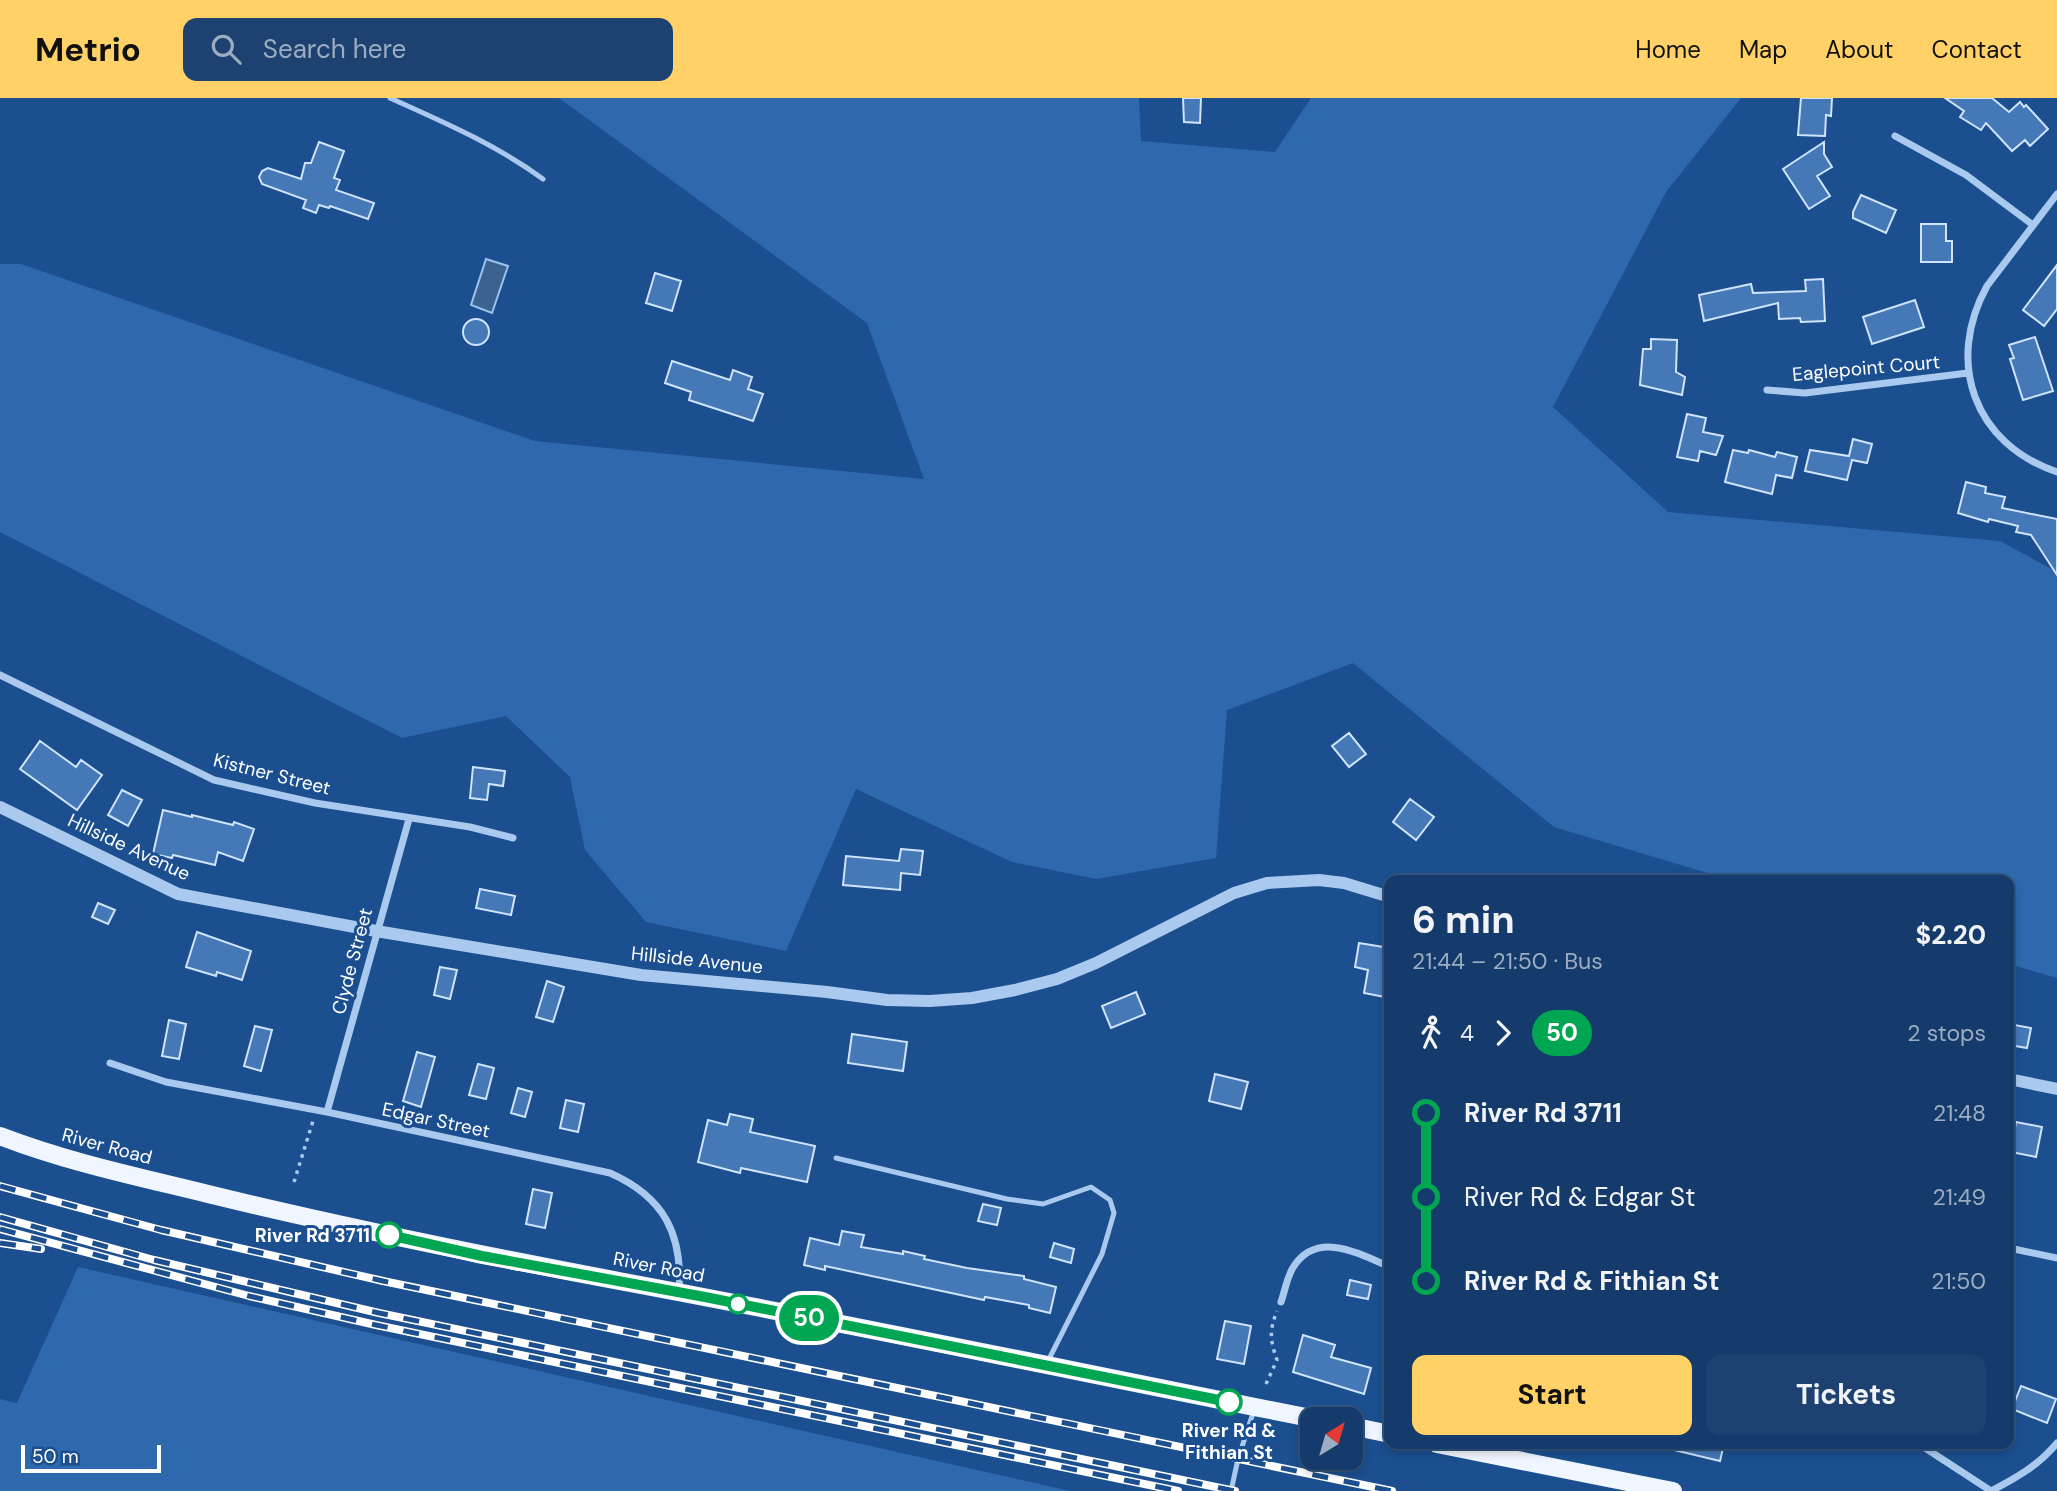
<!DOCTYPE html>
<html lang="en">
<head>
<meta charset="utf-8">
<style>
	:root { --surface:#143b6b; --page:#1d4271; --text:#f1f3f6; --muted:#9dadc1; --line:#33557e; --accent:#ffd166 }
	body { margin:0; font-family:"DM Sans",sans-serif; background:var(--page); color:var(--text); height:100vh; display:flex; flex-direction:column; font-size:26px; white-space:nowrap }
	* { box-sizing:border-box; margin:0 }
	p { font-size:23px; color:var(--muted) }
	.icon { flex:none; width:38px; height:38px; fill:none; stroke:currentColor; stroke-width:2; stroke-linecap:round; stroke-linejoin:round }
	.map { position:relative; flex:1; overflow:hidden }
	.panel { position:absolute; left:1384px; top:777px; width:630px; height:574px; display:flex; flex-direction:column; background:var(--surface); border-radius:14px; box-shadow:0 4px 10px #0003,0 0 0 2px var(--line) }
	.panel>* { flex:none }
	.badge { padding:0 14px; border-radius:23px; font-size:24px; line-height:46px }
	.needle { width:46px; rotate:37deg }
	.tools { position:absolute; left:1300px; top:1309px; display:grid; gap:14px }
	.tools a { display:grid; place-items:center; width:63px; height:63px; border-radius:14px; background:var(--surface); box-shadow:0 4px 10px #0003,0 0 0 2px var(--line); font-size:35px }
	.scale { position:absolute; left:21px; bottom:18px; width:140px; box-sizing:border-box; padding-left:7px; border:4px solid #fff; border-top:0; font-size:19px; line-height:24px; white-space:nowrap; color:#fff; -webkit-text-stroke:5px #1b4f8f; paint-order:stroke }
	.map>.badge { position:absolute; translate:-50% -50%; box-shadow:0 0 0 4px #fff }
	.legs { display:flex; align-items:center; gap:10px; height:77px; padding:0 28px; font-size:23px }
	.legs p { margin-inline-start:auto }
	.overview { display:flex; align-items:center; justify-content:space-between; height:119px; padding:0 28px }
	h1 { font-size:38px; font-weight:700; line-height:52px }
	.button { display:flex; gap:14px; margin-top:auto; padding:14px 28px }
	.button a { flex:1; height:80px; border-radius:14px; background:var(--accent); color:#111; font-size:28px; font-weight:700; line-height:80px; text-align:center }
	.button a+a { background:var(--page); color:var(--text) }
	ul { padding:0 28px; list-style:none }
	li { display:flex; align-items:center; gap:24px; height:84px; font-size:26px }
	li i { display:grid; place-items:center; width:10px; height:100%; margin:0 9px; background:currentColor }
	li i::after { content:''; width:18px; height:18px; margin:-9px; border:5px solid; border-radius:50%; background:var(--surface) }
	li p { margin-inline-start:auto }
	li:first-child i { background:linear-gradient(#0000 50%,currentColor 0) }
	li:last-child i { background:linear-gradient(currentColor 50%,#0000 0) }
	header { display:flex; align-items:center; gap:42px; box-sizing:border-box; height:98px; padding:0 35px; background:var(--accent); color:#111 }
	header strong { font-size:33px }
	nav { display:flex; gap:38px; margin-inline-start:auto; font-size:24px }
	.search { width:490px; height:63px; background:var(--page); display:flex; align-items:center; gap:18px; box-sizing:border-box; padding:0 24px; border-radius:14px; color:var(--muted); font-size:26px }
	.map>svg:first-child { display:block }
</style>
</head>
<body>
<header>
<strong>Metrio</strong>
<div class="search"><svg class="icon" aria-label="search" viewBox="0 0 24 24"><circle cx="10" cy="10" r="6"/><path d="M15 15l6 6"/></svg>Search here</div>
<nav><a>Home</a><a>Map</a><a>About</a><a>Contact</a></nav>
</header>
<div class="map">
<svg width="2057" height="1393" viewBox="0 0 2057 1393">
	<rect width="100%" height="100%" fill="#1b4f8f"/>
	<path fill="#2e69ad" d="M559,0H1139L1141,43L1275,54L1311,0H1741L1666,94L1553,309L1668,414L2000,443L2057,474V880L2009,866V782H1731L1554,729L1353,565L1227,612L1216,760L1096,781L1012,764L856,691L786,853L646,824L585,752L570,679L506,618L402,640L0,434V166H21L535,343L924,381L867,225Z
		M78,1169L1070,1393H0V1301L17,1305Z"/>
	<path fill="#3c6290" stroke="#9cc4f0" stroke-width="2" d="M486,161L508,168L492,215L471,207Z"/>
	<path fill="#4478b7" stroke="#cfe3fa" stroke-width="2" d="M1183,0H1201L1200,25L1184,24Z
		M1801,0H1832L1831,18L1826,17L1825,38L1798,37Z
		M1945,0H1992L2009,14L2020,4L2024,9L2026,7L2048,31L2030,48L2025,42L2012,53L1986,25L1981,32L1960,19L1964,13Z
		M319,44L344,53L334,80L340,82L336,92L374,105L368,121L330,108L329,110L319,107L316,115L303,110L306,102L262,86L259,79L262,73L268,70L301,81L305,65H311Z
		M1824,44V56L1832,69L1817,78L1830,98L1809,111L1783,71Z
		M1861,97L1896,112L1886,135L1853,120V114Z
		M1921,126H1946V143H1952V164H1921Z
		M2057,167V211L2044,228L2023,212Z
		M655,175L681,183L672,213L646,205Z
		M1823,181L1825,223L1801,224L1800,220L1779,221L1778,205L1704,223L1699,197L1751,186L1753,195L1806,193L1805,182Z
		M1915,202L1924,229L1872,246L1863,219Z
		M463 234a13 13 0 1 1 26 0a13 13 0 1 1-26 0Z
		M2035,239L2053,293L2023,302L2010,261L2014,260L2009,247Z
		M1651,241L1677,242L1676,274L1685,279L1682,297L1640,287L1643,251H1651Z
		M672,263L730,282L733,272L752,279L748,291L763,296L753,323L689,302L691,294L665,285Z
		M1687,316L1706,320L1703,334L1723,338L1716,357L1700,353L1698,363L1677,359Z
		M1853,341L1872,346L1867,365L1852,362L1847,382L1805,373L1810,352L1849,358Z
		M1733,352L1748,355L1749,352L1775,359L1777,354L1797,359L1792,380L1776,377L1772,396L1725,384Z
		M1966,384L1986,389L1985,395L2005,399L2002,410L2057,421V477L2031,437L2016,434L2018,428L1989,421L1988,424L1958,415Z
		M1349,635L1366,656L1349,669L1332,648Z
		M40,643L76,669L81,662L102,677L77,712L20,671Z
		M473,669L505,673L503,688L489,686L487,702L470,700Z
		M122,692L142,702L128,728L108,717Z
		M1410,701L1434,719L1416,742L1393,724Z
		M163,712L192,719V717L233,727L234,724L254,731L243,763L218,754L215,767L173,757L172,760L153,756Z
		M901,751L923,753L920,777L901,775L900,792L843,787L846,758L899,763Z
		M480,791L515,798L511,817L476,810Z
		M98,805L115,812L108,826L92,819Z
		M197,834L251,853L242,882L217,874L216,878L186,869Z
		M1359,845L1390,850V900L1364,895L1368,872L1355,869Z
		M440,869L457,872L450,901L434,897Z
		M547,883L564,889L553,924L536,919Z
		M1136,894L1145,916L1111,930L1102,908Z
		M169,922L186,926L179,961L162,958Z
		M2009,926L2031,930L2027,950L2009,947Z
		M255,928L272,932L261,973L244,968Z
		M852,936L907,944L903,973L848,965Z
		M417,954L435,959L421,1009L403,1003Z
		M478,966L494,970L486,1001L469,997Z
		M1215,976L1248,984L1241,1011L1209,1003Z
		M518,990L532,994L525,1019L511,1015Z
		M566,1002L584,1006L578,1034L560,1030Z
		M730,1016L753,1021L750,1034L815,1048L807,1084L741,1070L740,1075L698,1064L708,1022L727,1027Z
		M2016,1024L2042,1029L2036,1059L2011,1054Z
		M533,1091L552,1095L545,1130L526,1126Z
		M983,1106L1001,1110L997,1127L978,1123Z
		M842,1133L864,1137L861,1149L903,1156V1153L925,1158L924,1161L967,1170L1024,1178V1181L1056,1189L1050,1215L1029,1210V1207L985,1199L984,1202L825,1168V1172L804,1167L810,1140L839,1147Z
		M1054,1145L1074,1151L1071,1165L1050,1159Z
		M1350,1182L1371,1187L1368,1201L1347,1197Z
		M1225,1223L1251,1228L1244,1266L1217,1261Z
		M1303,1237L1335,1247L1331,1259L1371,1270L1364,1296L1293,1274Z
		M2021,1288L2056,1301L2047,1325L2012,1311Z
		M1675,1346H1724L1720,1363L1674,1352Z"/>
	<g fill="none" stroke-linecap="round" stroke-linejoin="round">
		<path stroke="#a9c9ee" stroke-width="3.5" stroke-dasharray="3.5 5" stroke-linecap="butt" d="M294,1084L313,1023
			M1266,1286L1277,1262C1270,1242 1269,1233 1277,1213"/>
		<path stroke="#a9c9ee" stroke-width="5" d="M390,0C443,24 495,46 543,81
			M836,1060L1007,1101L1043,1106L1091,1089L1110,1102L1114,1115L1102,1156L1047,1265
			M1231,1393L1238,1361L1254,1312"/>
		<path stroke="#a9c9ee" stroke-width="7" d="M1895,38L1966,77L2033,127
			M2057,96L1987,188C1945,264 1974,346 2057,374
			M1767,292L1805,295L1968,275
			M0,577L214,682L315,705L470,729L513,740
			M110,965L166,984L327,1014L610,1075C664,1099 683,1136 679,1194
			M327,1014L409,721
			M2009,1150L2057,1160
			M1281,1204C1285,1193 1287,1178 1294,1168C1318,1132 1360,1156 1390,1169
			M1919,1346L1991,1393
			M1991,1393C2016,1380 2039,1367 2057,1345"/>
		<path stroke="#a9c9ee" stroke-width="12" d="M0,709L178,796L376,833L641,877L827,894L887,902L930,903L972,900L1015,892L1057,881L1096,865L1234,795L1267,785L1319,782L1344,785L1390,799
			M2009,981L2057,991"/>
		<path stroke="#f0f6ff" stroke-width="18" d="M0,1038C67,1064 139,1079 208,1096C344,1129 481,1157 619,1183C851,1226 1083,1275 1315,1321
			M1351,1328L1390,1336
			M1437,1346L1673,1393"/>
		<defs>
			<path id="rail" d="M0,1088L161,1132L383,1183L1392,1393
				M0,1119L154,1162L379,1215L1235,1393
				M0,1131L249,1198L376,1227L1178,1393
				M0,1145L41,1151"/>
		</defs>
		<use href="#rail" stroke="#fff" stroke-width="8"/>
		<use href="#rail" stroke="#1b4f8f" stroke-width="5" stroke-dasharray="16" stroke-linecap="butt"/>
	</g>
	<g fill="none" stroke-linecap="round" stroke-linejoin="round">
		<defs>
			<path id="line-1" d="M389,1137L482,1158L705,1199L1229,1304"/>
		</defs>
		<use href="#line-1" stroke="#fff" stroke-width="16"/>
		<use href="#line-1" stroke="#00a651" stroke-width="10"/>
	</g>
	<g fill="#fff" stroke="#00a651" stroke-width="3.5">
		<circle cx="389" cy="1137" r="12"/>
		<circle cx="738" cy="1206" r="9"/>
		<circle cx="1229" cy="1304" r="12"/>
	</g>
	<g text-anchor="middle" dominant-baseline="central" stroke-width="6" stroke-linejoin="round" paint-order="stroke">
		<g font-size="19" fill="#fff" stroke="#1b4f8f">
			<text transform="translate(1866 270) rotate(-5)">Eaglepoint Court</text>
			<text transform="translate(272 676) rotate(14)">Kistner Street</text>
			<text transform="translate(129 749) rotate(25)">Hillside Avenue</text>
			<text transform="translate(697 862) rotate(6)">Hillside Avenue</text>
			<text transform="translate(352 863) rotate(-75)">Clyde Street</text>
			<text transform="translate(436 1022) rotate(12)">Edgar Street</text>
			<text transform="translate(107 1048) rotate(15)">River Road</text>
			<text transform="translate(659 1169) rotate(11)">River Road</text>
		</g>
		<g font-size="19" font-weight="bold" fill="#fff" stroke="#1b4f8f" text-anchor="end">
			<text x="370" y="1137">River Rd 3711</text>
			<text x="1229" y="1332" text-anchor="middle">River Rd &amp;<tspan x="1229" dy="22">Fithian St</tspan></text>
		</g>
	</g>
</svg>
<div class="tools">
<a><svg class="needle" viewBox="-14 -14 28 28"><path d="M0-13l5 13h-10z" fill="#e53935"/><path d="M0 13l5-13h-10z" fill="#9dadc1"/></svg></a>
</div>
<div class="scale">50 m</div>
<b class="badge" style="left:809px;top:1220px;background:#00a651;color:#fff">50</b>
<section class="panel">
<div class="overview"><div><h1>6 min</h1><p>21:44 – 21:50 · Bus</p></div><b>$2.20</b></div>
<div class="legs"><svg class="icon" aria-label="walk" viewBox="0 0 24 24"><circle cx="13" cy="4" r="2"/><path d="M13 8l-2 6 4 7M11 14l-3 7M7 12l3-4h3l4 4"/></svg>4<svg class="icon" aria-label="forward" viewBox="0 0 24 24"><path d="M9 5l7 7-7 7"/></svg><b class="badge" style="background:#00a651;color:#fff">50</b><p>2 stops</p></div>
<ul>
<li><i style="color:#00a651"></i><b>River Rd 3711</b><p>21:48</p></li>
<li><i style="color:#00a651"></i><span>River Rd &amp; Edgar St</span><p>21:49</p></li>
<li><i style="color:#00a651"></i><b>River Rd &amp; Fithian St</b><p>21:50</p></li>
</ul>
<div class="button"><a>Start</a><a>Tickets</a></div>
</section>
</div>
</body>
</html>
